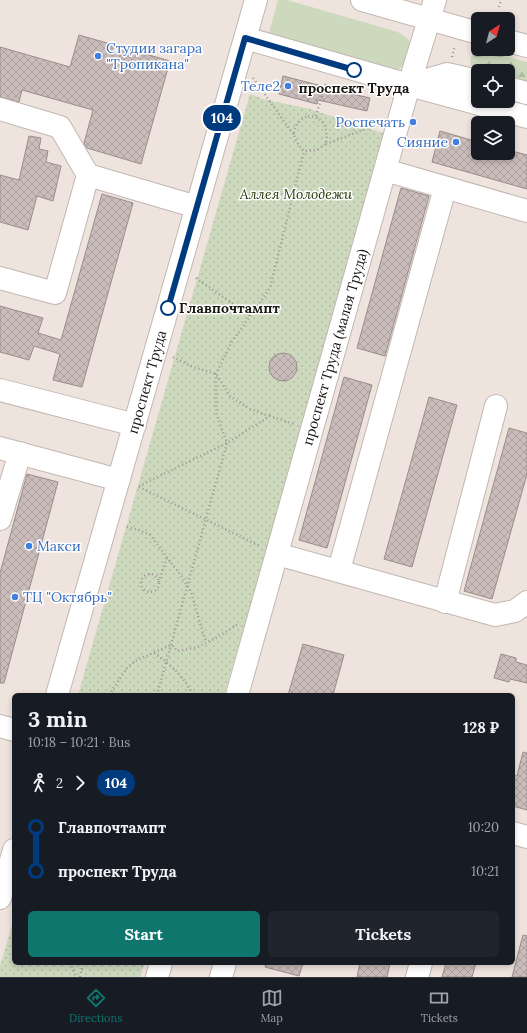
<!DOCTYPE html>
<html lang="en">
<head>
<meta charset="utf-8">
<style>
	:root { --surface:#171b24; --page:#20242c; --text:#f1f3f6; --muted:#9ea1a6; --line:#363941; --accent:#0f766e }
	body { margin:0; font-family:Lora,serif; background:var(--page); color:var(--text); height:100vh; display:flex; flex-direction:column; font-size:15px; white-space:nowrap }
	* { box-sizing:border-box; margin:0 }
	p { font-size:13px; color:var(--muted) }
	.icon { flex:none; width:22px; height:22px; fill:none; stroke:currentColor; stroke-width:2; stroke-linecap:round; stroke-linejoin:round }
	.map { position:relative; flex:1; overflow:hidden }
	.side { position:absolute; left:12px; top:693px; width:503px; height:272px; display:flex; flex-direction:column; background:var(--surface); border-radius:6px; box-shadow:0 2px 6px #0003 }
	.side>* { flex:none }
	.badge { padding:0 8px; border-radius:13px; font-size:14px; line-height:26px }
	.needle { width:26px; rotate:36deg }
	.fabs { position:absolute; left:471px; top:12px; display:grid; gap:8px }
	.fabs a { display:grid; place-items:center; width:44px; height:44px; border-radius:6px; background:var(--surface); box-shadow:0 2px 6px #0003; font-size:20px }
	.map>.badge { position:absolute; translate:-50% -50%; box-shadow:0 0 0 2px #fff }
	.legs { display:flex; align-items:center; gap:6px; height:44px; padding:0 16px; font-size:13px }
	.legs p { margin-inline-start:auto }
	.overview { display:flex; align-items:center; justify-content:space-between; height:68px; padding:0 16px }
	h1 { font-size:22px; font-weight:700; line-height:30px }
	.cta { display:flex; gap:8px; margin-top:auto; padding:8px 16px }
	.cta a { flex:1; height:46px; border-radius:6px; background:var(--accent); color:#fff; font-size:16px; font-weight:700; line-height:46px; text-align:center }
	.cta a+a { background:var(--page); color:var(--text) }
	ul { padding:0 16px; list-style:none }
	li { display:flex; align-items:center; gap:14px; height:44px; font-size:15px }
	li i { display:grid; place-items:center; width:6px; height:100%; margin:0 5px; background:currentColor }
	li i::after { content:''; width:10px; height:10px; margin:-5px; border:3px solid; border-radius:50%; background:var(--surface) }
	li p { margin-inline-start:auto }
	li:first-child i { background:linear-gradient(#0000 50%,currentColor 0) }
	li:last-child i { background:linear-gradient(currentColor 50%,#0000 0) }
	.dock { display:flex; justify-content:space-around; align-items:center; height:56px; border-top:1px solid var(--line); background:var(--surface); font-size:11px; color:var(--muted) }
	.dock a { display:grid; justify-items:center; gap:2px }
	.dock .selected { color:var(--accent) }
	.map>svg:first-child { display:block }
</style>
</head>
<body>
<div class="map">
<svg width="527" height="977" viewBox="0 0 527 977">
	<defs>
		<pattern id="forest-firs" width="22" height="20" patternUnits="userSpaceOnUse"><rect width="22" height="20" fill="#ccd9bd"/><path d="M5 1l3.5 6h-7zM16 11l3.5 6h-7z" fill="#afbaa2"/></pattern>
		<pattern id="park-dots" width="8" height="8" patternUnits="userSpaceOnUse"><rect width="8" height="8" fill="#ccd9bd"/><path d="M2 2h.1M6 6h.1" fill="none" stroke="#afbaa2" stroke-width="1.8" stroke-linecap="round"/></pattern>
		<pattern id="building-cross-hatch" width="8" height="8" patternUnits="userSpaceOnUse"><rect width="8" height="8" fill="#cabcbb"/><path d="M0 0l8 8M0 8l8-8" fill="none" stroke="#ada1a0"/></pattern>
	</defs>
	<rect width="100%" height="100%" fill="#efe3dd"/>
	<path fill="#ccd9bd" d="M278,0H287L398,32L408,39L412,47L408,61L399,69L390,72L268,37Z"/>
	<path fill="url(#forest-firs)" d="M478,49L527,62V84L508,79V71H479L473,69C468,59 470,57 478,49Z"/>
	<path fill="url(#park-dots)" d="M250,94L263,99L310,109L389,135L224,695H78Z
		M14,918V963H145L140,977H0V966Z"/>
	<path fill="url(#building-cross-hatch)" stroke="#998d8b" d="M79,35L170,61L141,164L87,148L84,143L93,110L22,90L19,102L0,97V47L70,67Z
		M283,76L322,86V87L370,98L367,111L318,100L317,104L279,94Z
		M440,131L478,142V153H508V150L527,155V189L432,162Z
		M29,136L41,138L39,149L48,151L46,162L61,166L53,201L37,196L28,230L0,222V175L19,180Z
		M401,188L429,196L385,356L357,348Z
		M102,194L133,203L82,387L53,380L60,354L34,346L29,360L0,352V306L43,318L38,333L61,340Z
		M269 367a14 14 0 1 1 28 0a14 14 0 1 1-28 0Z
		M344,377L372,385L327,548L299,540Z
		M429,397L457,405L412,567L384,559Z
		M509,428L527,433V474L492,599L464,591Z
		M27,474L58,482L4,683H0V573Z
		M303,644L344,655L333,695H288Z
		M501,654L516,658V662L527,665V683L510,679L509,682L494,678Z
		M523,752L527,753V810L513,806V775L517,776Z
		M523,935L527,936V977H512Z
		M266,963H303L299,976L265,967Z
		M360,963H390L387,977H357Z
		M446,963H476L472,977H442Z"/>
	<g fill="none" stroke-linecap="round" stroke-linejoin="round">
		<defs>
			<path id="minor" d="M362,0L478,33
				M245,38L409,85L527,117
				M508,41L527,46
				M409,85L447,74L478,81
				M508,88L527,93
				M0,109L60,127L88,175L197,207
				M385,170L527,211
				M0,278L55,293L88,175
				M0,390L135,425
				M0,448L119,480
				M0,519L20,453
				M277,554L495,615L515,611L527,602
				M339,570L445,188
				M445,602L496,406
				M57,695L256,0
				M237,695L409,85L435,0
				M0,726L14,730
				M513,833L527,837
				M0,898L14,850
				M157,977L161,963
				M221,977L225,963
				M417,977L421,963"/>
		</defs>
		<use href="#minor" stroke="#c3b7b1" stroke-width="24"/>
		<path stroke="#9e9591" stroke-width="2.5" stroke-dasharray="1 3" stroke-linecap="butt" d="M499,7L501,0
			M452,57L455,46
			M253,78L293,134
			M308,116C325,117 328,128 326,144L317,150L304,151C297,144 290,134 297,124C299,121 304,118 308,116Z
			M316,116L326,83
			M326,144L379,124
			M196,278L250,316
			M173,357L193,367L216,374L230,396L248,408L269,416
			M139,486L227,443L270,416L294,424
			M139,487L260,546
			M127,527L139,530L150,535L182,577L191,592L206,643
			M141 583a9 9 0 1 1 18 0a9 9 0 1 1-18 0Z
			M159,582L167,557
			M154,653C173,667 181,673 193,695
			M109,695L127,668L135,661L171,645L178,651L198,647L216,638L238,624
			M157,695L227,443L216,413V374L231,343L270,288L304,151
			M70,963L76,977
			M80,977L83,963"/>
		<use href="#minor" stroke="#fff" stroke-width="22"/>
	</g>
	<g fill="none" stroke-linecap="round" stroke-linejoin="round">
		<defs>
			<path id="line-1" d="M168,308L245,38L354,70"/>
		</defs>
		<use href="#line-1" stroke="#fff" stroke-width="9"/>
		<use href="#line-1" stroke="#003b80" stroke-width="6"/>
	</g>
	<g fill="#3f7fe0" stroke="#fff" stroke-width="1.5">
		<circle cx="98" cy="56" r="4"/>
		<circle cx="288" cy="86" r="4"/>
		<circle cx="413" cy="122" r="4"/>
		<circle cx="456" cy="142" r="4"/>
		<circle cx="29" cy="546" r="4"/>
		<circle cx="15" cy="597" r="4"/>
	</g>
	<g fill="#fff" stroke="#003b80" stroke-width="2">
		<circle cx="354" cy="70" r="7"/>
		<circle cx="168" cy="308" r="7"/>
	</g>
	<g text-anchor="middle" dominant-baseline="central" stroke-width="3" stroke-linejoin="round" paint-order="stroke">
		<g font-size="14" fill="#366cbe" stroke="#fff" text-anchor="start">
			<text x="106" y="48">Студии загара<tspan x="106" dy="16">"Тропикана"</tspan></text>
			<text x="280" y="86" text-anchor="end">Теле2</text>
			<text x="405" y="122" text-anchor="end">Роспечать</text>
			<text x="448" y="142" text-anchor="end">Сияние</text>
			<text x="37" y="546">Макси</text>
			<text x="23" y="597">ТЦ "Октябрь"</text>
		</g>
		<g font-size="14" font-weight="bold" fill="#1a1614" stroke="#fff">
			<text x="354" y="88">проспект Труда</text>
			<text x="179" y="308" text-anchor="start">Главпочтампт</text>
		</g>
		<g font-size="14" font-style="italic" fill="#253605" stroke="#fff">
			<text x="296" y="194">Аллея Молодежи</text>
		</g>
		<g font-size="14" fill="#1a1614" stroke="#fff">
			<text transform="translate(335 347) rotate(-74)">проспект Труда (малая Труда)</text>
			<text transform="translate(147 382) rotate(-74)">проспект Труда</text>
		</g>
	</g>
</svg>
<div class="fabs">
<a><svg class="needle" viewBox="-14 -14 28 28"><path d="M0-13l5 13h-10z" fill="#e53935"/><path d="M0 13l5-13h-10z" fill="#9ea1a6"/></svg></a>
<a><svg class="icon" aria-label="locate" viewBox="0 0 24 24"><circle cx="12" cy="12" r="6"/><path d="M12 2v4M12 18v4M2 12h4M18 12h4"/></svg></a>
<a><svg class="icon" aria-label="layers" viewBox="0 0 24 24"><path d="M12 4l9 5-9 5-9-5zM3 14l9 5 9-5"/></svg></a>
</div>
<b class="badge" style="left:222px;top:118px;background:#003b80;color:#fff">104</b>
<section class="side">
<div class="overview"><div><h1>3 min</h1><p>10:18 – 10:21 · Bus</p></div><b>128 ₽</b></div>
<div class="legs"><svg class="icon" aria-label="walk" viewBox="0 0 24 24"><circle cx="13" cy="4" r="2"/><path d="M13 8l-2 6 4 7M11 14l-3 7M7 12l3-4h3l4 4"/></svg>2<svg class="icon" aria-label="forward" viewBox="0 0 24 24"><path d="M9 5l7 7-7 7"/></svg><b class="badge" style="background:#003b80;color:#fff">104</b></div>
<ul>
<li><i style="color:#003b80"></i><b>Главпочтампт</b><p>10:20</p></li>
<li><i style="color:#003b80"></i><b>проспект Труда</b><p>10:21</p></li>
</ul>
<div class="cta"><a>Start</a><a>Tickets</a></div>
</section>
</div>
<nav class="dock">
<a class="selected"><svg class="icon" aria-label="directions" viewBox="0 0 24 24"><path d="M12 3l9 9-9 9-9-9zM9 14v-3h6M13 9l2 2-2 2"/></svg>Directions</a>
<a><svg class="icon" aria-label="map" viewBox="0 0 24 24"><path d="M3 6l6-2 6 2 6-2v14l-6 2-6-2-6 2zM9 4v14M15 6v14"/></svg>Map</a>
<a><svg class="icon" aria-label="tickets" viewBox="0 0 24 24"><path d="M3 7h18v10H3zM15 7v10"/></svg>Tickets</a>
</nav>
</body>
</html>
